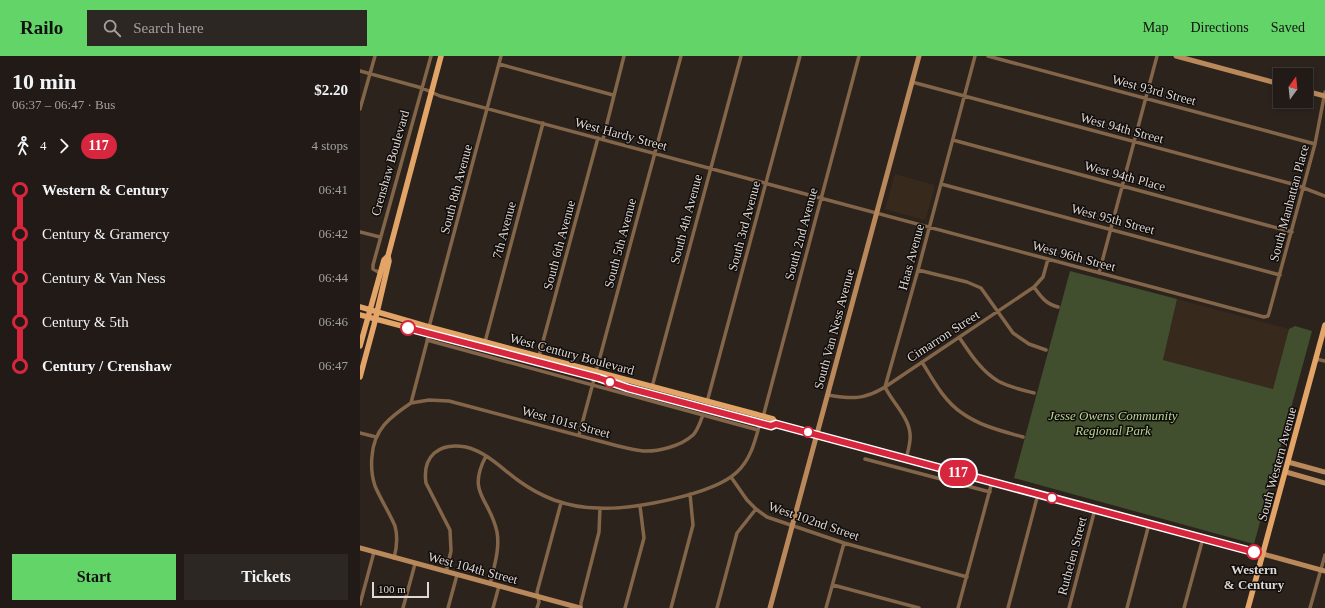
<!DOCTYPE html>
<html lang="en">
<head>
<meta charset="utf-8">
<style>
	:root { --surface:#211a16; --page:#2d2723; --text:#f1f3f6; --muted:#a2a1a1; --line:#3e3835; --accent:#63d468 }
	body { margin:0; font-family:"Times New Roman",serif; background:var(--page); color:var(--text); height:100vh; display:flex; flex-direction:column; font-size:15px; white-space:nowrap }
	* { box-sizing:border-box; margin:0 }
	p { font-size:13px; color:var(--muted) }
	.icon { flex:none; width:22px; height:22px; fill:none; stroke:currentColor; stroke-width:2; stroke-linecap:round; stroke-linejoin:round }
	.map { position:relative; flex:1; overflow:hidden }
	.sheet { display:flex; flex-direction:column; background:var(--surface); width:360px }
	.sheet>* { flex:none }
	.badge { padding:0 8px; border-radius:13px; font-size:14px; line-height:26px }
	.needle { width:26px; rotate:15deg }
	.controls { position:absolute; left:913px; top:12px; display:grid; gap:8px }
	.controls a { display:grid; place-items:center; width:40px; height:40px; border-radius:0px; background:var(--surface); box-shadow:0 2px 6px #0003,0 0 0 1px var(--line); font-size:20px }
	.scale { position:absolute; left:12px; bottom:10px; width:57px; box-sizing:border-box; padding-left:4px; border:2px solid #ded8d4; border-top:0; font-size:11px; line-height:14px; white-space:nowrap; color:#ded8d4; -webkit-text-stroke:3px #110d0b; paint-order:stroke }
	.map>.badge { position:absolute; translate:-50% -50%; box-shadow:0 0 0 2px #fff }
	.legs { display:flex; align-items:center; gap:6px; height:44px; padding:0 12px; font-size:13px }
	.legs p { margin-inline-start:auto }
	.headline { display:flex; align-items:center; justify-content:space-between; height:68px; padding:0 12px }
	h1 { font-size:22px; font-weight:600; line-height:30px }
	.primary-button { display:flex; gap:8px; margin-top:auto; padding:8px 12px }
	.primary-button a { flex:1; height:46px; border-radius:0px; background:var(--accent); color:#111; font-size:16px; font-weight:600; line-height:46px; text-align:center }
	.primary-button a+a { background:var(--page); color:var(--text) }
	ul { padding:0 12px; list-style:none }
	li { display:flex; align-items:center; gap:14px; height:44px; font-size:15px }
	li i { display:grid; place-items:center; width:6px; height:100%; margin:0 5px; background:currentColor }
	li i::after { content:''; width:10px; height:10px; margin:-5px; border:3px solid; border-radius:50%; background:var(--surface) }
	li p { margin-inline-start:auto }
	li:first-child i { background:linear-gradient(#0000 50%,currentColor 0) }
	li:last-child i { background:linear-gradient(currentColor 50%,#0000 0) }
	header { display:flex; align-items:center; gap:24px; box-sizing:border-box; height:56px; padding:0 20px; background:var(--accent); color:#111 }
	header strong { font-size:19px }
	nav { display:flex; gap:22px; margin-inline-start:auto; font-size:14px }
	.search { width:280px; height:36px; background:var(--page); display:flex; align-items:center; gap:10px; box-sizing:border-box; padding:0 14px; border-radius:0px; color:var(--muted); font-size:15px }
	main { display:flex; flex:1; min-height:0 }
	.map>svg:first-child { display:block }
</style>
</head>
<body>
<header>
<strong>Railo</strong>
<div class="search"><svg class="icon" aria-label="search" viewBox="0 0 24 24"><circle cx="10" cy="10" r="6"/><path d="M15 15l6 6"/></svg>Search here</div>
<nav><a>Map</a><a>Directions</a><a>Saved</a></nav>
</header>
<main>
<section class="sheet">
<div class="headline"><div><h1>10 min</h1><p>06:37 – 06:47 · Bus</p></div><b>$2.20</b></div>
<div class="legs"><svg class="icon" aria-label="walk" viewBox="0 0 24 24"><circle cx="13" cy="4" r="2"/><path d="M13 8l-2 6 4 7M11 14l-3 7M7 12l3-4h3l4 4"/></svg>4<svg class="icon" aria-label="forward" viewBox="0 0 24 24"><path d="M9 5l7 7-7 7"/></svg><b class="badge" style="background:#d7263d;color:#fff">117</b><p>4 stops</p></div>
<ul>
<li><i style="color:#d7263d"></i><b>Western &amp; Century</b><p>06:41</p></li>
<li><i style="color:#d7263d"></i><span>Century &amp; Gramercy</span><p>06:42</p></li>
<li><i style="color:#d7263d"></i><span>Century &amp; Van Ness</span><p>06:44</p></li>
<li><i style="color:#d7263d"></i><span>Century &amp; 5th</span><p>06:46</p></li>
<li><i style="color:#d7263d"></i><b>Century / Crenshaw</b><p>06:47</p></li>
</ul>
<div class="primary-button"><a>Start</a><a>Tickets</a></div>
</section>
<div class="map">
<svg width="965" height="552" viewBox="0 0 965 552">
	<rect width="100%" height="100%" fill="#2c231d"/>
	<path fill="#37291c" d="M535,118L575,129L566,163L564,164L525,153Z
		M817,243L929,273L913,333L803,304Z"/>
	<path fill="#414f2f" d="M710,215L817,243L803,304L913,333L929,273L935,270L952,275L894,488L654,422Z"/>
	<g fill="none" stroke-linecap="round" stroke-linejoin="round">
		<path stroke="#836549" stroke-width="3.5" d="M628,0L955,88
			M139,8L253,39
			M0,15L62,32L80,40L904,261L908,260L909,257L955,88L965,36
			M552,26L936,129L965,140
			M0,53L15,0
			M243,83L264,0
			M593,84L932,176
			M581,128L920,219
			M0,176L20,181
			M558,214L607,226L621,232L653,277L669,288L686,294
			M20,217L13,213V209L71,0
			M739,217L797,0
			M674,231C681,241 686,248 698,251
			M69,271L141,0
			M599,281C610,297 621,315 638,325C649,331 662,334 674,337
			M67,284L398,374
			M125,286L183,67
			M179,300L238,82
			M956,303L965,305
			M562,306C573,324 584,345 602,357C620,370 642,375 663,381
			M292,331L381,0
			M468,339C491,343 504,344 525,331L674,231L683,221L688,203
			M347,346L440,0
			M51,347L69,344L89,345L258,390C266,392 274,394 283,395C298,396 321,390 333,379C338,374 340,366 343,359
			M403,361L499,0
			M0,377L16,381
			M219,379L321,0
			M126,400C106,438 130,442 137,476C140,493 134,511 130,528
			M505,403L630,436
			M546,403C548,395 551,386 550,378C549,361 532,346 525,331L558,214L615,0
			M371,421L387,444L396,453L407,461L484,487L607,521
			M34,502C37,491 38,481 35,470C29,456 21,444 15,430C12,421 11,410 12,400C14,373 30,361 51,347L69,278
			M86,516L91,495L90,474L66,427C62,400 79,386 106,391C127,396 142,413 159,425C170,433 181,439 194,444C208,449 223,452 238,452C271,454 353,439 377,416C391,403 395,385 400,367
			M473,529L559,552
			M0,548L14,496
			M43,552L55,508
			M88,552L97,519
			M133,552L139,530
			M177,552L179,546L177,536L201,447
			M221,552V547L239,476L240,452
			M265,552L284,482L280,450
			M311,552L333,469L330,438
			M357,552L377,477L396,453
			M466,552L484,487
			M598,552L632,426
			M648,552L678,438
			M709,552L735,453
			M767,552L789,468
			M824,552L843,482
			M950,552L965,499"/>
		<path stroke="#b9895b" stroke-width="5" d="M816,0L920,28
			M946,35L965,40
			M928,406L965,416
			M926,416L965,427
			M0,492L220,552
			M903,498L965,515
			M410,552L559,0"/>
		<path stroke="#e3a468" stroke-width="5.5" d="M0,251L69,271L395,358L413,363L416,368L903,498
			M0,259L239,322L268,332L411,370L416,368
			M0,290L24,204L28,200
			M0,321L14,269L29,205L28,200L81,0
			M888,552L965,269"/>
	</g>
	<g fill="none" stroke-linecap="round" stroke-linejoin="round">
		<defs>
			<path id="line-1" d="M48,272L239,322L268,332L411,370L416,368L894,496"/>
		</defs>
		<use href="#line-1" stroke="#fff" stroke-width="9"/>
		<use href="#line-1" stroke="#d7263d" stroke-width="6"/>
	</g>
	<g fill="#fff" stroke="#d7263d" stroke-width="2">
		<circle cx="48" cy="272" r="7"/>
		<circle cx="250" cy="326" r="5"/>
		<circle cx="448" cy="376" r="5"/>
		<circle cx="692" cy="442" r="5"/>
		<circle cx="894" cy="496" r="7"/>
	</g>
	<g text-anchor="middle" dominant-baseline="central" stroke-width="3" stroke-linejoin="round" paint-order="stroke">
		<g font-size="13" fill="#ded8d4" stroke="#110d0b">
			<text transform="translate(794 34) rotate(15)">West 93rd Street</text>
			<text transform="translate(762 72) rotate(15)">West 94th Street</text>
			<text transform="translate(261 78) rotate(15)">West Hardy Street</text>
			<text transform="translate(30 107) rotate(-74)">Crenshaw Boulevard</text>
			<text transform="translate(765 120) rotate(15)">West 94th Place</text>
			<text transform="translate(96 133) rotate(-75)">South 8th Avenue</text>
			<text transform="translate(929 147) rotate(-75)">South Manhattan Place</text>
			<text transform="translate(326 163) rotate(-75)">South 4th Avenue</text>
			<text transform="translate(753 163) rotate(15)">West 95th Street</text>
			<text transform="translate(384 170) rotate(-75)">South 3rd Avenue</text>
			<text transform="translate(144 174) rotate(-75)">7th Avenue</text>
			<text transform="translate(441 178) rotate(-75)">South 2nd Avenue</text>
			<text transform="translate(260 187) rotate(-75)">South 5th Avenue</text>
			<text transform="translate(199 189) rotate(-75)">South 6th Avenue</text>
			<text transform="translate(714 200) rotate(15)">West 96th Street</text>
			<text transform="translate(551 201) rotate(-75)">Haas Avenue</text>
			<text transform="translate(474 273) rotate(-75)">South Van Ness Avenue</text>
			<text transform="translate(583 280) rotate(-33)">Cimarron Street</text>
			<text transform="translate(212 298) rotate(15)">West Century Boulevard</text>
			<text transform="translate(206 366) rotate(15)">West 101st Street</text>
			<text transform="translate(917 408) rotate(-75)">South Western Avenue</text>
			<text transform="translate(454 465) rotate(19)">West 102nd Street</text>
			<text transform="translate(712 500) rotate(-75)">Ruthelen Street</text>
			<text transform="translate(113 512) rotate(15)">West 104th Street</text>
		</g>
		<g font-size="13" font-style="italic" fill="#b9d692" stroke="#110d0b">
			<text x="753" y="359">Jesse Owens Community<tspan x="753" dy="15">Regional Park</tspan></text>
		</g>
		<g font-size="13" font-weight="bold" fill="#ded8d4" stroke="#110d0b">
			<text x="894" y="513">Western<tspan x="894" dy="15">&amp; Century</tspan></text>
		</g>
	</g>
</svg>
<div class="controls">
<a><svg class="needle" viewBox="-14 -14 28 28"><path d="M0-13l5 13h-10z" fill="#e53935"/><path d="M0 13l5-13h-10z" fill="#a2a1a1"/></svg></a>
</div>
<div class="scale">100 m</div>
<b class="badge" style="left:598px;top:417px;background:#d7263d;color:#fff">117</b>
</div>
</main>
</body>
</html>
